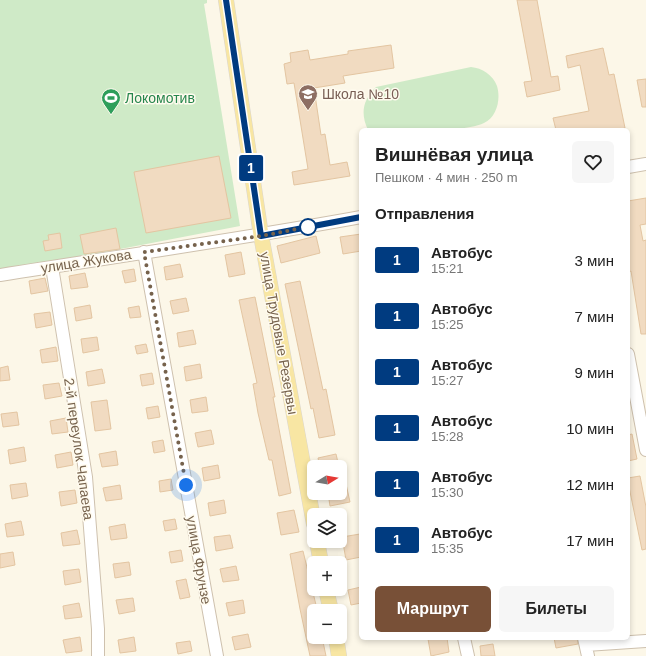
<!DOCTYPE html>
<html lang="ru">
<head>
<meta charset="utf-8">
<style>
	:root { --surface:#fff; --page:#f6f6f6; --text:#222; --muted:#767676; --accent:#785037 }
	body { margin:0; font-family:Arial,sans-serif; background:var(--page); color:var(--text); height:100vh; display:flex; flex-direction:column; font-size:15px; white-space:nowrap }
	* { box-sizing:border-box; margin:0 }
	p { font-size:13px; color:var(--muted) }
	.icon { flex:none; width:22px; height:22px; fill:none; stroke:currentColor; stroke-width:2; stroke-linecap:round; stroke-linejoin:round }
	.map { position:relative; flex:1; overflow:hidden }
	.panel { position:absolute; left:359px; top:128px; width:271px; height:512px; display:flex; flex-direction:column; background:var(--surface); border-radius:6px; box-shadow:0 2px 6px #0003 }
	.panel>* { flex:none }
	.badge { padding:0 8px; border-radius:3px; font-size:14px; line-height:26px }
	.needle { width:26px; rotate:79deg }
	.controls { position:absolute; left:307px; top:460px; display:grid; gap:8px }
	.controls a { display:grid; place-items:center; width:40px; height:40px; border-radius:6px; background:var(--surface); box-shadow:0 2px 6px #0003; font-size:20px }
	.you { position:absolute; width:20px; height:20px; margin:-10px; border:3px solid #fff; border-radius:50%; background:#1a73e8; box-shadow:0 0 0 6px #1a73e833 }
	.map>.badge { position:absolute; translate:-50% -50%; box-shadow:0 0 0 2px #fff }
	h2 { padding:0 16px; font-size:15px; line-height:36px }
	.round { display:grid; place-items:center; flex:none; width:42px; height:42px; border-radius:6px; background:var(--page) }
	.headline { display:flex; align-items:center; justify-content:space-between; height:68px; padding:0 16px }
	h1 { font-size:19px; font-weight:800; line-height:30px }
	.primary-button { display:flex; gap:8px; margin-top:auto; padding:8px 16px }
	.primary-button a { flex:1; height:46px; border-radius:6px; background:var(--accent); color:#fff; font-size:16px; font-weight:800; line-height:46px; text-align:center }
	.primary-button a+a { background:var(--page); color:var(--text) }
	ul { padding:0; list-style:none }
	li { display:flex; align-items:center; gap:12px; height:56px; padding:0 16px }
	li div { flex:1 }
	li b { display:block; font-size:15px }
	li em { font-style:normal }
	li .badge { min-width:44px; font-weight:700; text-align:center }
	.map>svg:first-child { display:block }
</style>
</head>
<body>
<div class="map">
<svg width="646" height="656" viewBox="0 0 646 656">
	<rect width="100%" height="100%" fill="#fcf7e8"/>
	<path fill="#cfeac7" d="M0,0H207V3L204,4L240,226L84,256L0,269Z
		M471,67C482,68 493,75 497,86C501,99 497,117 484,123C462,133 394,132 368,130C360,113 363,100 376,87Z"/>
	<path fill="#f1dbc1" stroke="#e3c5a1" d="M517,0H537L551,77L558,76L560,90L527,97L524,82L532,81Z
		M391,45L394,68L343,76L345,83L314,88L321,135L325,134L330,165L347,162L350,176L294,185L292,172L308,169L294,83L287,84L284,64L291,62L290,53L308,50L310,60L348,54V51Z
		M603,48L609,75L614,74L625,128L616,130H556L553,118L589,111L580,65L568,68L566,56Z
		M646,79V107H642L637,80Z
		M219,156L231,218L146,233L134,172Z
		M646,198V224L640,225L643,241L646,240V334H641L631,271L629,272L628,267V201Z
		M116,228L120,249L84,254L80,235Z
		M60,233L62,248L45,251L43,241L49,240L48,235Z
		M361,234V251L343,254L340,237Z
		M316,236L320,253L281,263L277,246Z
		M241,252L245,274L229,277L225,255Z
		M180,264L183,277L166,280L164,267Z
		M134,269L136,281L125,283L122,271Z
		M85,273L88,287L71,289L69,276Z
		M45,278L48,291L31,294L29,281Z
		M300,281L323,390L326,389L335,435L319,438L313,408L311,409L285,284Z
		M255,297L275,397H273L291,493L279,496L272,460H269L258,413L253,384L257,383L239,300Z
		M186,298L189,311L173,314L170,301Z
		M90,305L92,318L76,321L74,308Z
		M139,306L141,317L130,318L128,308Z
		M50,312L52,325L36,328L34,314Z
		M193,330L196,344L179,347L177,333Z
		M97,337L99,350L83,353L81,339Z
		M146,344L148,352L137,354L135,346Z
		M56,347L58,361L42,363L40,350Z
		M200,364L202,378L186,381L184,367Z
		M8,366L10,380L0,381V368Z
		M102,369L105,383L88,386L86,372Z
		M152,373L154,384L142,386L140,375Z
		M59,383L62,396L45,399L43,385Z
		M206,397L208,411L192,413L190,400Z
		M107,400L111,429L95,431L91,402Z
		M158,406L160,417L148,419L146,408Z
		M17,412L19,425L3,427L1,414Z
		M66,418L68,432L52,434L50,421Z
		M211,430L214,444L198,447L195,433Z
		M632,434L637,459L628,461V435Z
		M163,440L165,451L154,453L152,442Z
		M24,447L26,461L10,464L8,450Z
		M116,451L118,465L102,467L99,454Z
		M71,452L73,465L57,468L55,455Z
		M336,454L339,467H320L318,458Z
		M218,465L220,478L204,481L202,468Z
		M340,475H344L350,502L330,506L328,493H340Z
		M640,476L646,507V549L642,550L628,482V478Z
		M171,479L173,490L160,492L159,481Z
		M26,483L28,496L12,499L10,485Z
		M120,485L122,499L106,501L103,488Z
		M75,490L77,503L61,506L59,492Z
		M224,500L226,513L210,516L208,503Z
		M294,510L299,532L281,535L277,513Z
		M175,519L177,529L165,531L163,521Z
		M21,521L24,535L7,537L5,524Z
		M125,524L127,538L111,540L109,527Z
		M77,530L80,544L63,546L61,533Z
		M360,534L361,557L346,560L342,537Z
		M230,535L233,548L216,551L214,537Z
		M181,550L183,561L171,563L169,552Z
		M303,551L316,605L314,606V637H322L326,656H310L300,609L290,554Z
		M13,552L15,565L0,568V554Z
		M129,562L131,575L115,578L113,564Z
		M236,566L239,580L223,582L220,569Z
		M79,569L81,582L65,585L63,571Z
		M186,579L190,597L180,599L176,581Z
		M361,587V603L351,605L348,590Z
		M133,598L135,611L119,614L116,600Z
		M243,600L245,613L229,616L226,603Z
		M79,603L82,617L65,619L63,606Z
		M248,634L251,647L235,650L232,637Z
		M80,637L82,651L66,653L63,640Z
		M134,637L136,651L120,653L118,640Z
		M435,638H447L449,652L431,656L428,639Z
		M554,638H577L578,644L556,648Z
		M190,641L192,651L178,654L176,643Z
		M493,644L495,656H481L480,646Z"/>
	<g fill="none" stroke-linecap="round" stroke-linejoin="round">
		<defs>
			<path id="minor" d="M628,167L646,164
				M144,252L217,656
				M52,267L86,477L98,629V656
				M0,275C120,256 241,239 361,217
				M628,354L646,450
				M464,638L468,656
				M584,638L588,656
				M586,645L646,641"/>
			<path id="major" d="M226,0L261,235L314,524
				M317,541L321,563
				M326,589L331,611
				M336,637L339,656"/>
		</defs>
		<use href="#minor" stroke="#cec1ae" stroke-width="14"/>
		<use href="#major" stroke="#dbd6d0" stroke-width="16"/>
		<use href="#minor" stroke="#fff" stroke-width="12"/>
		<use href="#major" stroke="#f8e6a3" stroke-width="15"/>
	</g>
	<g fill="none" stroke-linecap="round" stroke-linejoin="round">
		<defs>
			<path id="line" d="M226,0L261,236L361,217"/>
		</defs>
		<use href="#line" stroke="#fff" stroke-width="9"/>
		<use href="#line" stroke="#003b80" stroke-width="6"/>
		<path stroke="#76624c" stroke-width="4" stroke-dasharray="0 7.2" d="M186,485L144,252L261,236L308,227"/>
	</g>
	<defs>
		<symbol id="school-pin" viewBox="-11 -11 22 30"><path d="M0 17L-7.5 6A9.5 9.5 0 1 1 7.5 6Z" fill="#8d6e63" stroke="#fffbef"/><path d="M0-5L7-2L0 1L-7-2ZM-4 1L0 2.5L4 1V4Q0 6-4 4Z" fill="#fff"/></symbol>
		<symbol id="stadium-pin" viewBox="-11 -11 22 30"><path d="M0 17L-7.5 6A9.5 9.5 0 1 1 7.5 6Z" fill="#2e9e5b" stroke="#fffbef"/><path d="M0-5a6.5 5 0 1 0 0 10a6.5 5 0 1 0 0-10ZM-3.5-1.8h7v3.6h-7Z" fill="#fff"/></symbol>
	</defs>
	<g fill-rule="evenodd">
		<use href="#school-pin" x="297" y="83" width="22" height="30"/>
		<use href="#stadium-pin" x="100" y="87" width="22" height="30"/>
	</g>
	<circle fill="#fff" stroke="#003b80" stroke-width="2" cx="308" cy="227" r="8"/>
	<g text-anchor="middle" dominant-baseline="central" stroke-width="3" stroke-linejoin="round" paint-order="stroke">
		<g font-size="14" fill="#785e54" stroke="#fffbef" text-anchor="start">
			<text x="322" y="94">Школа №10</text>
		</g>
		<g font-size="14" fill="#27864d" stroke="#fffbef" text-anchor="start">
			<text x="125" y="98">Локомотив</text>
		</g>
		<g font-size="14" fill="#76624c" stroke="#fffbef">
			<text transform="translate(86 261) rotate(-9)">улица Жукова</text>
			<text transform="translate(279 333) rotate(80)">улица Трудовые Резервы</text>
			<text transform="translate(79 449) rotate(82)">2-й переулок Чапаева</text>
			<text transform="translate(199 560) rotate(80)">улица Фрунзе</text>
		</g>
	</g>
</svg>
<div class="controls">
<a><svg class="needle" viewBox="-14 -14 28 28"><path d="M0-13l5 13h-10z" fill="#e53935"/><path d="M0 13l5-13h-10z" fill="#767676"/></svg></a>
<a><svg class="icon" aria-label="layers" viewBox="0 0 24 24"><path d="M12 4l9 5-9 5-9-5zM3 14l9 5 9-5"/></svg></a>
<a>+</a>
<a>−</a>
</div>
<div class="you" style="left:186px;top:485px"></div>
<b class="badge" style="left:251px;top:168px;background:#003b80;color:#fff">1</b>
<section class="panel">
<div class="headline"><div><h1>Вишнёвая улица</h1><p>Пешком · 4 мин · 250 m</p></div><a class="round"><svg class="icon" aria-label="heart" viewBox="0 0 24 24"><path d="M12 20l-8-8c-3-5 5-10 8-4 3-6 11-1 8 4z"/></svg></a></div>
<h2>Отправления</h2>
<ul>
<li><span class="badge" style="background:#003b80;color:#fff">1</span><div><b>Автобус</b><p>15:21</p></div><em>3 мин</em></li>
<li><span class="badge" style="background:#003b80;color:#fff">1</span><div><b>Автобус</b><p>15:25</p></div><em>7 мин</em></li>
<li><span class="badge" style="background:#003b80;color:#fff">1</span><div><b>Автобус</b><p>15:27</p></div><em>9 мин</em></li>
<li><span class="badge" style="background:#003b80;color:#fff">1</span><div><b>Автобус</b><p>15:28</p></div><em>10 мин</em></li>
<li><span class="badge" style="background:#003b80;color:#fff">1</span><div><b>Автобус</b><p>15:30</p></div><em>12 мин</em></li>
<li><span class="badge" style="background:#003b80;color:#fff">1</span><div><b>Автобус</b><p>15:35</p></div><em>17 мин</em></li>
</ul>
<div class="primary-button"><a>Маршрут</a><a>Билеты</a></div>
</section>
</div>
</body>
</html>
